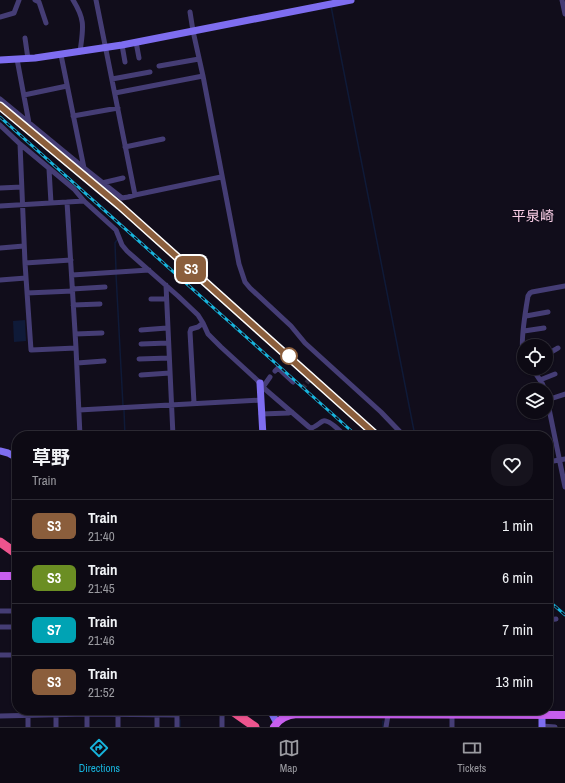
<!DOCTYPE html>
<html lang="en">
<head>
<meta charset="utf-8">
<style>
	:root { --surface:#0d0a14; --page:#16131d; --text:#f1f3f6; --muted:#9a9aa0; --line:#2d2b34; --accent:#17b3db }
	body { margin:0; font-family:"Archivo Narrow","Noto Sans JP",sans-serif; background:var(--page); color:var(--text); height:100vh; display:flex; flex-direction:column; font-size:15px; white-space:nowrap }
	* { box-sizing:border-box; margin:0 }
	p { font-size:13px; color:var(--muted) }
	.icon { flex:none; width:22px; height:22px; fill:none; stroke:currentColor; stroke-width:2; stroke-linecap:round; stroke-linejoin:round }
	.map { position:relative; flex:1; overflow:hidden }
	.drawer { position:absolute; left:12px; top:431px; width:541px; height:284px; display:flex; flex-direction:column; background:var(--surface); border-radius:16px; box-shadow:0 1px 3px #0004,0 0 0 1px var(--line) }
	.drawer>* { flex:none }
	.badge { padding:0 8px; border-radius:6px; font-size:14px; line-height:26px }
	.controls { position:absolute; left:517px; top:339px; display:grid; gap:8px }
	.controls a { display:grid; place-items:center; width:36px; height:36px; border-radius:50%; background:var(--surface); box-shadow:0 1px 3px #0004,0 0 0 1px var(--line); font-size:20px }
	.map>.badge { position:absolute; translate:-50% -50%; box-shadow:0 0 0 2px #fff }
	.round { display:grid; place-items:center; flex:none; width:42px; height:42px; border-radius:16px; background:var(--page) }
	.headline { display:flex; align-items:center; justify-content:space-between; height:68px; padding:0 20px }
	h1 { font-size:19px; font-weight:700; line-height:30px }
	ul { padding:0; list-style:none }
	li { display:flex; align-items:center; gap:12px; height:52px; padding:0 20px; border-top:1px solid var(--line) }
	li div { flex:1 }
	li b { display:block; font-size:15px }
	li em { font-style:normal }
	li .badge { min-width:44px; font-weight:700; text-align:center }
	.dock { display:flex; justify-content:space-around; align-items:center; height:56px; border-top:1px solid var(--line); background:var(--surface); font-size:11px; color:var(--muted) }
	.dock a { display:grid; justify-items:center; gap:2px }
	.dock .active { color:var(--accent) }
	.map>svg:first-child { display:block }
</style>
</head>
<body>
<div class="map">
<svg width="565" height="727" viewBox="0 0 565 727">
	<rect width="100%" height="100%" fill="#110d1b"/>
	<path fill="#0f1a38" d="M25,320L26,341L14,342L13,321Z"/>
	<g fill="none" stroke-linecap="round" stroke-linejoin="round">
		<path stroke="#0f1a38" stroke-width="1.5" d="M331,6L415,436
			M116,270L115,243L117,240
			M116,274L123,406
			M124,410L125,436
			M180,727V720
			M383,727V721"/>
		<path stroke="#2f2a3c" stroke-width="5" stroke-dasharray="5 2.5" stroke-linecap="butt" d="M302,389L309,380"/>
		<path stroke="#453d75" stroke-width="5" d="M35,0L39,2L46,23
			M73,0C86,21 83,28 80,52
			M96,0L135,195
			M562,0L565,14
			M190,12L193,31L203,76L239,264L245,282L250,288L291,326L305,343L381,412L404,436
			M0,17L14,13L19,0
			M25,38L28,59
			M136,42L139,58
			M122,45L125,62
			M61,55L84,168L122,198L128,197L135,195L221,177
			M17,59L29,123
			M159,66L199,59
			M112,79L150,72
			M115,93L203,76
			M24,95L67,86
			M0,99L84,168
			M73,116L118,108
			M0,125L20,144L74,189L84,201L116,230L122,245L127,251L178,296L198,315L203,323L208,334L221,347L257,380L266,390L309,427L311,428C316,427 319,423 323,421C329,419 341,432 345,436
			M20,144L25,263L31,350L76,348
			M125,147L163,139
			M49,169L51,203
			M102,183L123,178
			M0,188L22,187
			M67,202L76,348L80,436
			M0,206L84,201
			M0,248L24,246
			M25,263L71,260
			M72,275L149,270
			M0,280L26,278
			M166,285L173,436
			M72,289L105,287
			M27,293L73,291
			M151,299H166
			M73,305L100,304
			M526,316L548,312
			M141,330L167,328
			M524,331L544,328
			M75,334L102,333
			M141,344L168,343
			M546,355L558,348
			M524,357C519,347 526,308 528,296L530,293L532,292L565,286
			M139,359L169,358
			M77,363L104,361
			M532,368L542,383L545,390
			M275,371L278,368L293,382
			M141,375L170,373
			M540,380L555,374
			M263,387L270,377
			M546,394L565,487
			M547,400L565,394
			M194,403L190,332L191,329L198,327L203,323
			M79,410L261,400
			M261,414L289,413L292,412
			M311,428L312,436
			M548,462L565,459
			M0,611H17
			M548,620L556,619
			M0,627H17
			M0,655H17
			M177,710V727
			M157,714V727
			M56,715V727
			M118,715V727
			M452,715V727
			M0,716L87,714L177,715
			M542,726L555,727
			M28,727V715
			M87,727V710
			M222,727V716L225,710
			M386,727L388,715L387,710"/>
		<path stroke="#7e6df0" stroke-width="7" d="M0,60L35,58L122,45L351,0
			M260,383L263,436
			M0,451L8,453L17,458
			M270,710L277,723
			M542,727V710"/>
		<path stroke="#c75fee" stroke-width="8" d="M0,576H17
			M274,727C280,718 287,715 297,714L565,715"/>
		<path stroke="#ed548e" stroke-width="9" d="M0,542L17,554
			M231,710L255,727"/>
		<defs>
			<path id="rail" d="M0,107L120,206L377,436
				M0,117L357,436
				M548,600L565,615"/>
		</defs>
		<use href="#rail" stroke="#17b3db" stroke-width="3"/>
		<use href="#rail" stroke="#110d1b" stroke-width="1.5" stroke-dasharray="4.5" stroke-linecap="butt"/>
	</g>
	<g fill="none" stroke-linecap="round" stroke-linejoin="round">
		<defs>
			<path id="line" d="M0,106L120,206L377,436"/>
		</defs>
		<use href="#line" stroke="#fff" stroke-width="9"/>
		<use href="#line" stroke="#8b5e3c" stroke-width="6"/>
	</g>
	<circle fill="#fff" stroke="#8b5e3c" stroke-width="2" cx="289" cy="356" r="8"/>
	<g text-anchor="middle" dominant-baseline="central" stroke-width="3.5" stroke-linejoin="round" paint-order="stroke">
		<g font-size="14" fill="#facee6" stroke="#110d1b">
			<text x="533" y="216">平泉崎</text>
		</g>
	</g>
</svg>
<div class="controls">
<a><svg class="icon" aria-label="locate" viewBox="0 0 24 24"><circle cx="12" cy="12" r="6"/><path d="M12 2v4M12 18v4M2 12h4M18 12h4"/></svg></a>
<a><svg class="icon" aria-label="layers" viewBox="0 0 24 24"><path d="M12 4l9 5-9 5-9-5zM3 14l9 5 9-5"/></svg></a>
</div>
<b class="badge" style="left:191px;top:269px;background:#8b5e3c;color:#fff">S3</b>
<section class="drawer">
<div class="headline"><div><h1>草野</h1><p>Train</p></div><a class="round"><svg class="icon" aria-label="heart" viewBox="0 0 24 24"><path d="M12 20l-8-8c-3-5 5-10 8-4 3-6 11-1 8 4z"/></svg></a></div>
<ul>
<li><span class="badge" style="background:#8b5e3c;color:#fff">S3</span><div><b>Train</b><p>21:40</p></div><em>1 min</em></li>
<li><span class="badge" style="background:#6b8e23;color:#fff">S3</span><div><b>Train</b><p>21:45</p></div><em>6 min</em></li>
<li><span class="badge" style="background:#00a3b4;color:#fff">S7</span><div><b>Train</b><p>21:46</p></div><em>7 min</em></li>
<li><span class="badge" style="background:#8b5e3c;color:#fff">S3</span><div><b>Train</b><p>21:52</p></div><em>13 min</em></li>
</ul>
</section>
</div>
<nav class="dock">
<a class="active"><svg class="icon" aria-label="directions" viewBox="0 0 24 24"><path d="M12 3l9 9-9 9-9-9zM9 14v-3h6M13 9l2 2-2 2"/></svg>Directions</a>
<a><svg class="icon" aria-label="map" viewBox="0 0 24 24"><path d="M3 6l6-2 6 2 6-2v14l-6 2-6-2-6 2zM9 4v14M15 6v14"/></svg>Map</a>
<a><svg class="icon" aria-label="tickets" viewBox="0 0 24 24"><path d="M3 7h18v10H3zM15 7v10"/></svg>Tickets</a>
</nav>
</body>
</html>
